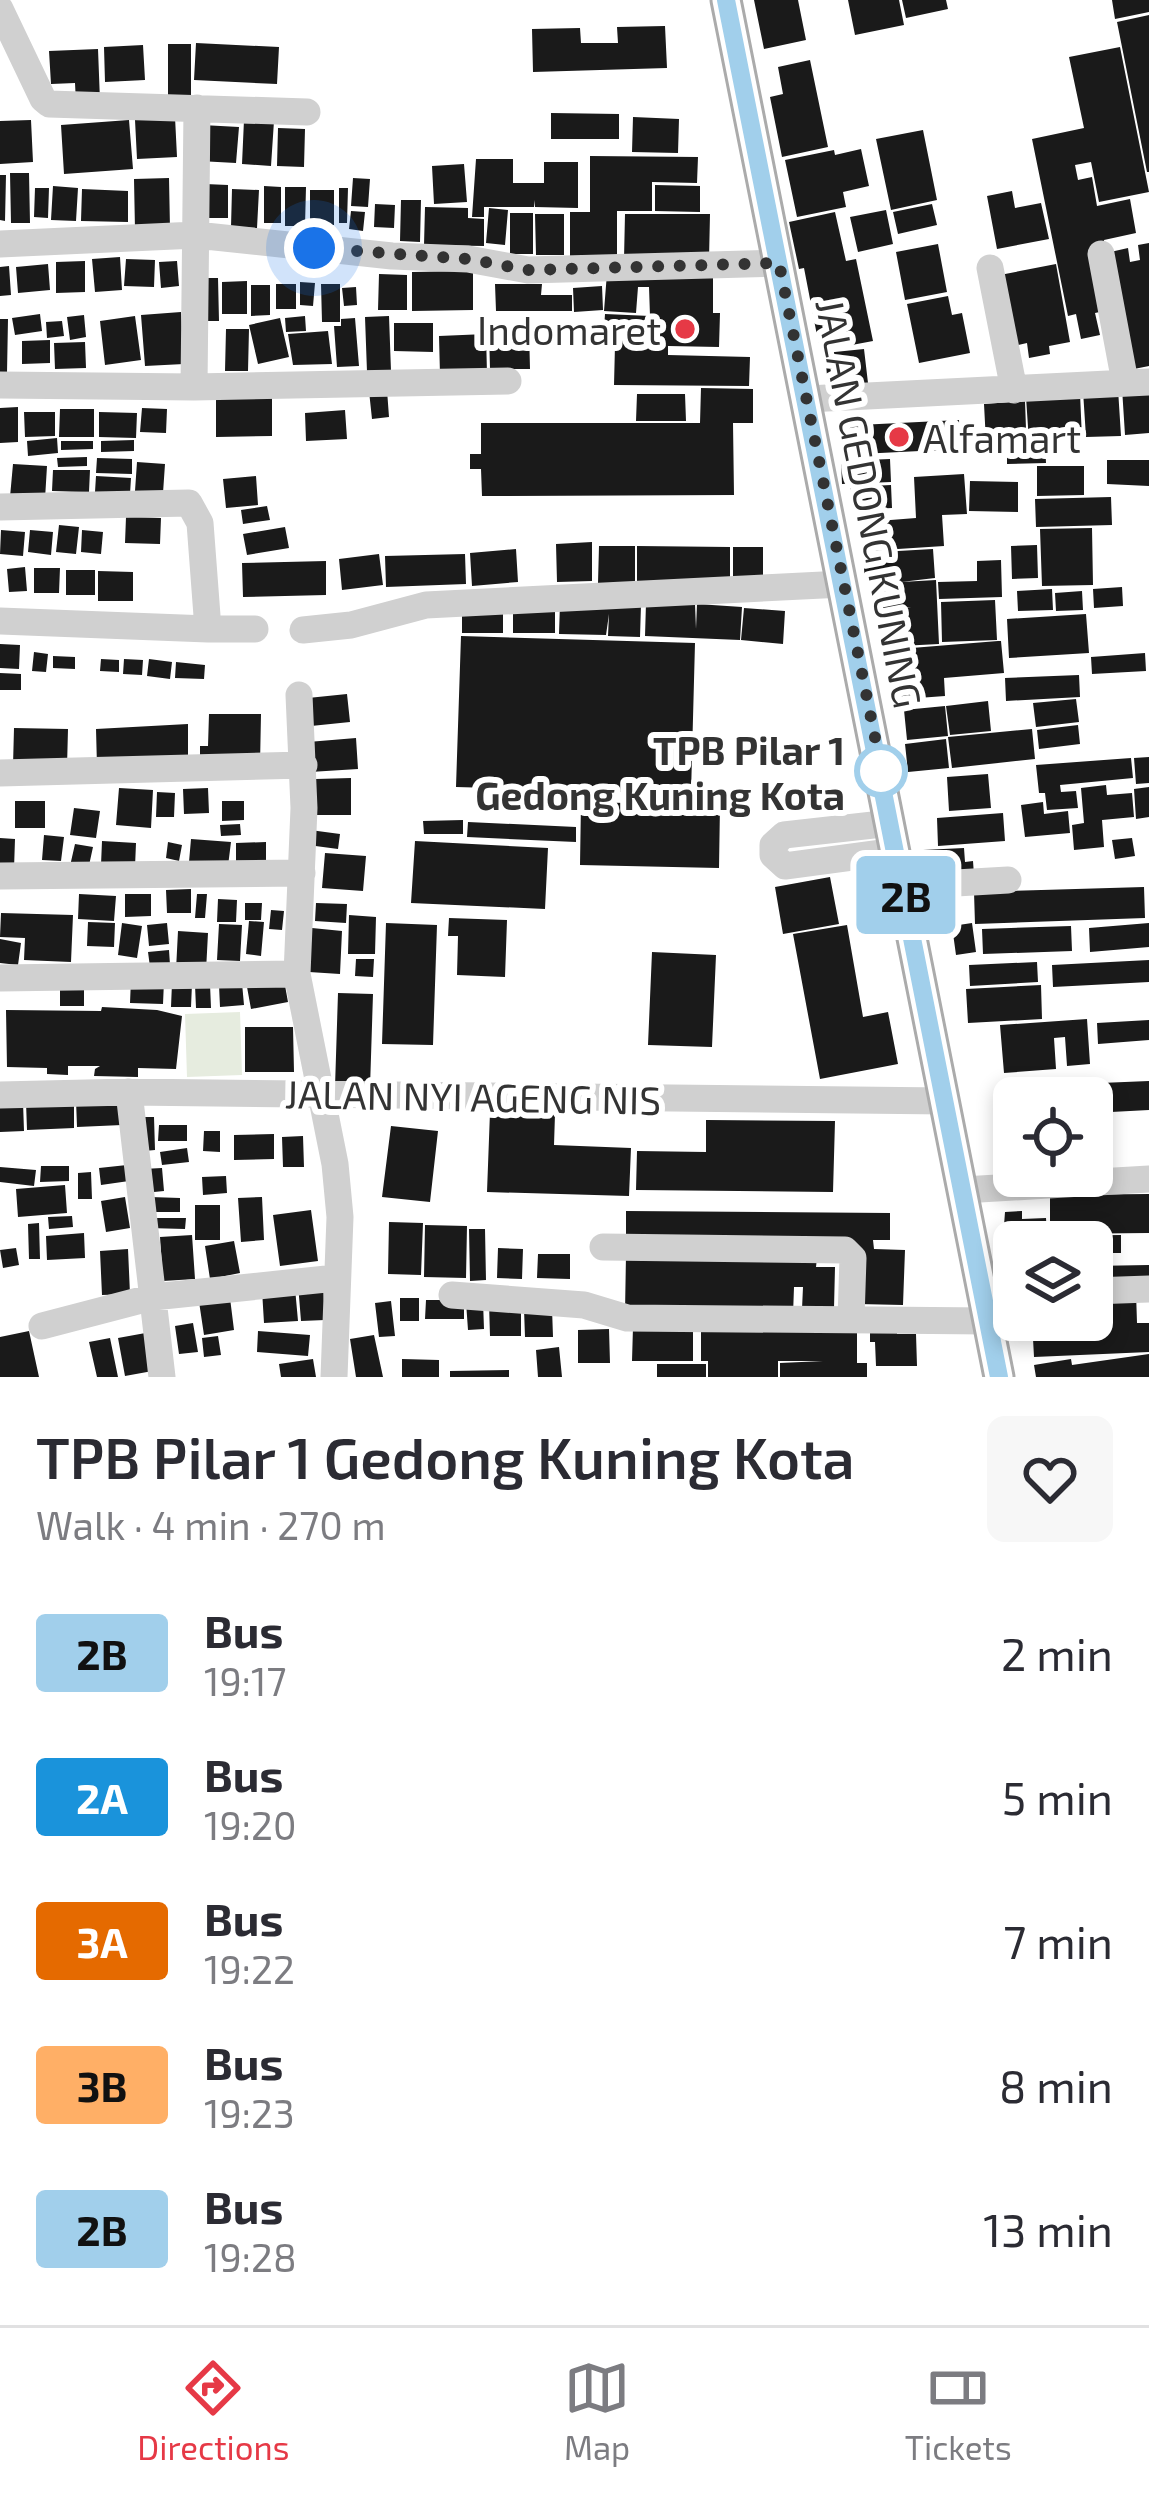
<!DOCTYPE html>
<html lang="en">
<head>
<meta charset="utf-8">
<style>
	:root { --surface:#fff; --page:#f7f7f7; --text:#2b2b33; --muted:#7c7c81; --line:#e1e1e2; --accent:#e63946 }
	body { margin:0; font-family:"Exo 2",sans-serif; background:var(--page); color:var(--text); height:100vh; display:flex; flex-direction:column; font-size:45px; white-space:nowrap }
	* { box-sizing:border-box; margin:0 }
	p { font-size:39px; color:var(--muted) }
	.icon { flex:none; width:66px; height:66px; fill:none; stroke:currentColor; stroke-width:2; stroke-linecap:round; stroke-linejoin:round }
	.map { position:relative; height:1377px; overflow:hidden }
	.drawer { display:flex; flex-direction:column; background:var(--surface); flex:1 }
	.drawer>* { flex:none }
	.badge { padding:0 24px; border-radius:9px; font-size:42px; line-height:78px }
	.buttons { position:absolute; left:993px; top:1077px; display:grid; gap:24px }
	.buttons a { display:grid; place-items:center; width:120px; height:120px; border-radius:18px; background:var(--surface); box-shadow:0 6px 18px #0003; font-size:60px }
	.you { position:absolute; width:60px; height:60px; margin:-30px; border:9px solid #fff; border-radius:50%; background:#1a73e8; box-shadow:0 0 0 18px #1a73e833 }
	.map>.badge { position:absolute; translate:-50% -50%; box-shadow:0 0 0 6px #fff }
	.round { display:grid; place-items:center; flex:none; width:126px; height:126px; border-radius:18px; background:var(--page) }
	.overview { display:flex; align-items:center; justify-content:space-between; height:204px; padding:0 36px }
	h1 { font-size:57px; font-weight:600; line-height:90px }
	ul { padding:0; list-style:none }
	li { display:flex; align-items:center; gap:36px; height:144px; padding:0 36px }
	li div { flex:1 }
	li b { display:block; font-size:45px }
	li em { font-style:normal }
	li .badge { min-width:132px; font-weight:700; text-align:center }
	.tabs { display:flex; justify-content:space-around; align-items:center; height:168px; border-top:3px solid var(--line); background:var(--surface); font-size:33px; color:var(--muted) }
	.tabs a { display:grid; justify-items:center; gap:6px }
	.tabs .active { color:var(--accent) }
	.map>svg:first-child { display:block }
</style>
</head>
<body>
<div class="map">
<svg width="1149" height="1377" viewBox="0 0 1149 1377">
	<rect width="100%" height="100%" fill="#fff"/>
	<path fill="#e6ecdf" d="M240,1012L242,1075L187,1077L185,1014Z"/>
	<path fill="#1a1a1a" d="M754,0H798L806,40L764,49Z
		M848,0H899L904,25L855,35Z
		M902,0H946L948,9L906,18Z
		M1112,0H1149V12L1115,19Z
		M1149,15V172H1147L1117,22Z
		M665,26L667,68L533,72L532,29L580,28L581,43H618L617,27Z
		M196,43L279,47L277,84L194,80Z
		M168,44H191V98H168Z
		M143,45L145,80L105,82L104,47Z
		M1120,47L1149,192L1099,202L1091,162L1075,165L1078,180L1092,177L1097,206L1130,199L1136,233L1104,240L1109,310L1095,313L1100,335L1081,339L1076,314L1068,316L1032,139L1084,128L1069,57Z
		M98,49L100,101L76,103L75,83L51,84L49,51Z
		M810,60L828,147L782,157L770,97L783,94L778,67Z
		M551,113L619,114V139H551Z
		M175,117L177,157L137,159L135,120Z
		M633,117L679,119L678,153L632,152Z
		M31,120L33,162L0,164V121Z
		M129,120L133,169L64,174L61,125Z
		M244,120L274,121L271,166L242,164Z
		M202,125L239,127L236,163L199,161Z
		M278,128L305,129L304,167L277,166Z
		M923,130L937,200L891,210L876,139Z
		M861,149L869,186L843,192L846,207L797,217L785,160L834,150L835,155Z
		M590,156L698,157L697,183L652,182V211H617V259L570,260V212H590Z
		M476,159H513V183H544V162H578V208L535,207L534,200V207H484V217H472Z
		M464,164L467,202L434,204L432,166Z
		M10,173H29L30,223H11Z
		M0,175H6L5,221L0,220Z
		M169,178L170,229L135,230L134,179Z
		M353,178L370,179L368,207L351,206Z
		M205,184L228,185V218H204Z
		M655,185L700,186V212L655,211Z
		M53,186L78,188L76,221L51,220Z
		M264,186L281,187V223H264Z
		M285,187H306L305,226H285Z
		M35,188H49L48,218L34,217Z
		M339,188H348L347,223H339Z
		M82,189L128,191V222L81,221Z
		M232,189L259,190L257,228L231,227Z
		M310,190H334V225H310Z
		M1012,191L1015,208L1041,203L1049,239L997,249L987,196Z
		M401,200H421L420,242L400,241Z
		M375,204L395,205L394,228L374,227Z
		M932,204L937,225L898,234L893,212Z
		M425,207L468,208V218L484,219V246L424,245Z
		M489,208L508,210L505,245L486,243Z
		M886,210L893,244L858,252L850,217Z
		M351,211L365,212L363,231L349,229Z
		M835,212L846,261L856,259L873,341L820,351L804,268L799,269L789,222Z
		M510,213H533V254H510Z
		M535,214H564V255H536Z
		M625,214H710L709,260L624,259Z
		M1149,243V366L1129,370L1106,253L1128,248L1130,262L1140,260L1138,245Z
		M938,244L947,292L905,300L896,252Z
		M120,257L122,290L95,292L92,259Z
		M126,259L155,260L154,287L124,286Z
		M85,261V292L56,293V262Z
		M177,261L179,286L161,288L159,262Z
		M48,264L50,290L18,293L16,267Z
		M1056,264L1070,342L1049,346L1050,354L1029,358L1027,343L1014,346L1000,275Z
		M9,266L11,295L0,296V267Z
		M473,271V310L412,311V272Z
		M607,273H713V313H720L719,347L668,346V355L750,357L749,386L614,385L615,345L603,344L605,314L650,316L649,287H638L636,313L604,311Z
		M379,274L407,275V310H378Z
		M204,278H218L219,321H204Z
		M247,281V314H222V282Z
		M300,282L315,283L313,306L300,305Z
		M276,284H296V309H276Z
		M321,284H340V322H322Z
		M495,284H542L541,295H572V311H496Z
		M251,285H270V315L251,316Z
		M602,286L603,310L574,312L573,288Z
		M356,287L357,305L344,306L342,288Z
		M948,296L952,315L962,313L970,353L919,363L907,304Z
		M181,312L184,364L145,366L141,315Z
		M40,314L42,331L15,335L12,318Z
		M84,315L86,337L70,340L67,317Z
		M135,316L141,360L105,365L100,321Z
		M305,316L306,331L286,332L285,318Z
		M389,316L391,371L367,372L365,317Z
		M280,318L289,357L258,364L249,325Z
		M355,318L359,366L337,367L334,326H341V319Z
		M0,319H8L7,373L0,372Z
		M62,321L64,336L47,338L46,322Z
		M394,323H433V352L394,351Z
		M226,329H249L248,371H225Z
		M529,330L530,369H490L489,331Z
		M328,331L332,364L293,365L288,334Z
		M486,334L487,374L440,375L439,336Z
		M50,340V363L22,364V341Z
		M85,342L86,368L55,369L54,343Z
		M864,349L868,383L828,387L825,353Z
		M1149,387V433L1125,435L1122,388Z
		M701,388L753,389V423H733L734,495L482,496L481,469H470V454H481V423H700Z
		M1118,389L1121,436L1086,437L1083,391Z
		M387,390L389,417L372,419L369,391Z
		M1080,393L1082,439L1029,442L1026,397Z
		M637,394H685L686,421H636Z
		M272,397V436L216,437V398Z
		M1025,401L1026,429H1017L1018,440L986,442L984,404Z
		M18,407V442L0,443V408Z
		M142,408L167,409L166,433L140,432Z
		M60,409H94V437H59Z
		M345,410L347,439L306,441L305,413Z
		M24,412H55V436L25,437Z
		M99,412L137,413L136,438L99,437Z
		M959,420L960,449L840,455L839,426Z
		M57,438L58,453L28,456L27,441Z
		M134,440V451L101,452V441Z
		M61,441H93V449L61,450Z
		M1045,443L1046,463L1007,464V444Z
		M87,457V466L58,467L57,458Z
		M97,458L132,459V474L96,473Z
		M890,459L891,482L842,484L841,461Z
		M1107,460H1149V486L1107,484Z
		M137,462L165,464L163,493L135,491Z
		M13,464L47,466L45,499L10,497Z
		M1037,466H1084V495L1037,496Z
		M53,470H90L89,492L52,491Z
		M964,474L967,514L942,515L944,546L867,551L865,522L916,518L914,477Z
		M96,476L131,478L130,494L95,492Z
		M256,476L258,505L226,508L223,479Z
		M970,481L1018,482V512L969,511Z
		M891,485L892,508L851,510L850,487Z
		M1111,497L1112,525L1036,527L1035,499Z
		M267,506L270,520L243,524L241,510Z
		M126,517L161,518L160,544L125,543Z
		M59,525L79,527L76,554L56,552Z
		M285,527L289,548L247,555L243,534Z
		M1092,528L1093,585L1042,586L1040,529Z
		M1,530L25,532L23,556L0,554Z
		M30,530L53,532L51,555L28,552Z
		M82,530L103,532L101,554L81,552Z
		M592,542V581L557,582L556,544Z
		M1037,545L1038,578L1012,579L1011,546Z
		M599,546H635V583H598Z
		M637,546L730,547V581H637Z
		M733,547H763V582H733Z
		M516,549L518,582L472,586L470,553Z
		M933,549L935,578L901,582L936,580L939,644L881,647L879,611L911,607L877,609L876,582L865,583L863,553Z
		M379,554L383,585L342,590L339,559Z
		M465,554L466,584L386,587L385,556Z
		M1001,560L1002,597L939,599L938,582L977,581V561Z
		M326,561V595L243,597L242,563Z
		M25,567L27,591L9,592L7,569Z
		M34,568H60L59,593H34Z
		M66,570H95V595H66Z
		M98,571L133,572V601H98Z
		M1122,587L1123,606L1094,608L1093,589Z
		M1052,589L1053,610L1018,611L1017,591Z
		M1082,591L1083,610L1056,611L1055,593Z
		M995,600L997,640L942,642L941,602Z
		M560,603L641,605L640,637L608,636L609,614L606,635L559,634Z
		M646,603L695,604L696,629L697,604L742,607L740,640L645,636Z
		M513,606L555,607V633H513Z
		M744,608L785,611L783,644L741,640Z
		M503,610V633H462V611Z
		M1086,614L1089,653L1009,658L1007,619Z
		M461,636L695,643L691,794L456,787Z
		M998,641H1001L1004,673L944,678L945,696L891,700L887,650Z
		M0,644L20,645L19,669L0,668Z
		M34,652L48,654L46,672L32,671Z
		M1145,653L1146,671L1092,674L1091,657Z
		M53,656L75,657V669L53,668Z
		M101,659L119,660V672L100,671Z
		M124,659L143,660L142,675L123,674Z
		M149,659L172,662L170,679L147,676Z
		M176,662L205,665L204,679L175,678Z
		M0,673L21,674V690H0Z
		M1079,675L1080,697L1006,701L1005,678Z
		M347,694L350,722L311,726L308,698Z
		M1076,699L1079,722L1036,727L1033,703Z
		M988,701L991,731L950,735L946,706Z
		M945,706L948,736L907,740L904,710Z
		M209,714H261L260,765L200,764V746H208Z
		M188,724V763L97,766L96,729Z
		M1078,725L1080,744L1039,749L1037,730Z
		M14,728L68,729L67,767L13,766Z
		M1032,729L1035,759L952,768L948,737Z
		M356,738L358,769L310,772L308,742Z
		M946,739L949,768L908,772L905,744Z
		M1149,757V783L1136,784L1134,758Z
		M1131,758L1133,778L1060,785L1061,792L1076,791L1078,808L1047,810L1045,793H1039L1036,765Z
		M988,774L991,808L949,811L947,777Z
		M351,778V815H316V779Z
		M1106,785L1107,795L1132,793L1134,817L1102,820L1104,847L1074,850L1072,825L1084,823L1081,788Z
		M1149,787V817L1136,819L1134,789Z
		M119,788L153,790L151,828L116,825Z
		M208,788L209,813L184,814L183,789Z
		M157,792L175,793L174,817H156Z
		M15,801H45V828H15Z
		M222,801H244V820L222,821Z
		M581,802L720,805L719,868L580,865Z
		M1043,802L1044,814L1068,811L1070,833L1025,837L1021,805Z
		M74,808L100,811L96,838L70,835Z
		M1003,813L1005,841L938,846L937,818Z
		M463,820V834H424L423,821Z
		M468,822L576,827V842L467,837Z
		M240,824L241,835L221,836L220,825Z
		M310,830L340,834L338,849L308,845Z
		M44,835L64,837L61,861L42,860Z
		M0,838L15,839L14,869L0,868Z
		M1132,838L1135,856L1115,859L1112,840Z
		M191,839L231,842L228,866L189,862Z
		M102,841L136,843L135,867L101,865Z
		M415,841L548,848L545,909L411,903Z
		M168,842L182,845L179,861L166,858Z
		M266,842V864L236,865V843Z
		M75,844L93,847L88,870L70,866Z
		M964,848L965,862L973,861L974,875L925,877L923,850Z
		M325,853L366,856L363,891L322,888Z
		M830,877L839,924L783,934L775,887Z
		M1144,887L1145,918L975,924L974,892Z
		M191,889V913H167L166,890Z
		M79,894L116,896L114,921L78,919Z
		M125,894H151V916L125,917Z
		M197,894H207L205,918H195Z
		M218,899L237,900L236,922H217Z
		M245,903H262L261,920H245Z
		M316,903L347,904L346,923L315,921Z
		M271,910L284,911L282,930L269,929Z
		M1,913L73,915L71,962L24,960L25,938L0,937Z
		M349,915L376,917L375,954H348Z
		M449,918L507,920L505,977L457,975L458,936H448Z
		M249,921L264,922L261,956L246,954Z
		M88,922L115,923L114,947L87,946Z
		M122,923L142,926L137,958L118,955Z
		M167,923L169,944L149,946L147,925Z
		M386,923L437,925L433,1045L382,1044Z
		M972,923L976,952L956,955L952,926Z
		M1149,923V947L1090,952L1089,928Z
		M219,924L242,925L240,961L217,960Z
		M847,925L863,1017L888,1012L898,1064L820,1079L793,934Z
		M1071,926L1072,951L983,954L982,929Z
		M312,928L342,931L340,974L309,972Z
		M178,931L208,933L206,971L176,970Z
		M0,939L21,943L18,965L0,963Z
		M169,950L170,965L150,967L148,952Z
		M652,952L716,955L712,1047L648,1045Z
		M356,959H374L373,977L355,976Z
		M1149,960V982L1053,987L1052,965Z
		M1037,962L1038,982L970,986L969,965Z
		M131,979L164,981L163,1004L130,1003Z
		M284,980L288,1002L251,1009L247,987Z
		M172,983L192,984L191,1007H171Z
		M242,983L244,1005L220,1007L219,985Z
		M210,984L211,1008H196L195,985Z
		M1041,985L1042,1019L968,1023L966,989Z
		M60,987H84V1006H60Z
		M338,993L373,994L370,1088L335,1087Z
		M102,1007L157,1010L182,1016L176,1069L138,1068V1077L94,1076L95,1069L100,1066H68V1075L47,1074V1068L7,1067L6,1010L101,1011Z
		M1087,1019L1090,1064L1067,1066L1065,1037L1054,1038L1056,1069L1004,1073L1000,1025Z
		M1149,1020V1040L1098,1044L1097,1023Z
		M245,1027H293L294,1072H245Z
		M1149,1081V1110L1092,1113V1098H1014V1117H1007L1005,1087Z
		M121,1099L122,1125L77,1127L76,1100Z
		M74,1100V1128L27,1130L26,1102Z
		M23,1102L24,1131L0,1132V1103Z
		M490,1112L555,1114L554,1145L631,1148L629,1196L487,1192Z
		M143,1117H154L155,1150L144,1151Z
		M706,1120L835,1121L833,1192L636,1190L637,1151L706,1152Z
		M159,1125H187V1141H158Z
		M391,1126L438,1131L430,1202L382,1197Z
		M204,1131H220V1152L203,1151Z
		M274,1134V1159L234,1160V1135Z
		M303,1136L304,1167H283L282,1137Z
		M187,1148L189,1162L162,1165L160,1152Z
		M127,1165L129,1181L101,1185L99,1168Z
		M41,1166H69V1181L40,1182Z
		M0,1167L36,1170L34,1186L0,1182Z
		M162,1168L164,1191L144,1193L143,1169Z
		M91,1172L92,1199H78V1173Z
		M226,1176L227,1193L203,1195L202,1177Z
		M65,1185L67,1213L18,1217L16,1189Z
		M1149,1194V1233L1050,1234V1195Z
		M125,1197L130,1228L106,1232L101,1201Z
		M150,1197L180,1198V1212H150Z
		M262,1197L264,1240L241,1242L238,1198Z
		M195,1205H220V1240H195Z
		M311,1210L318,1261L280,1266L273,1215Z
		M626,1211L890,1213V1240H873L874,1249L905,1250L903,1305L858,1304L859,1263L626,1243Z
		M1022,1211V1219L1046,1218L1047,1236L1121,1235V1253H1106L1107,1264H1092V1242H1014V1266H1001L1005,1212Z
		M72,1216L73,1227L49,1229L48,1217Z
		M148,1218H186L185,1229L148,1228Z
		M389,1222L423,1223L421,1275L388,1274Z
		M39,1223L40,1259H29L28,1224Z
		M425,1225L467,1226L466,1278L424,1277Z
		M469,1229H485L486,1280L470,1281Z
		M84,1233L85,1258L47,1260L46,1236Z
		M192,1235L195,1279L163,1281L160,1237Z
		M234,1241L240,1273L210,1279L205,1246Z
		M16,1248L19,1265L3,1268L0,1250Z
		M498,1248L523,1249L522,1279L497,1278Z
		M128,1249L130,1294L102,1295L100,1251Z
		M538,1254H570V1279L537,1278Z
		M626,1255L817,1258L816,1267H835L834,1309H802L803,1287H794L793,1315L625,1312Z
		M1149,1265V1288L1092,1289V1266Z
		M323,1283L325,1320L301,1321L298,1284Z
		M295,1288L298,1321L264,1323L262,1290Z
		M229,1290L234,1330L204,1335L198,1295Z
		M1136,1292L1137,1323H1149V1352L1034,1357L1032,1320H1092V1294Z
		M400,1298H419V1321H400Z
		M426,1300H464V1319H425Z
		M391,1301L395,1336L379,1337L375,1303Z
		M483,1301L484,1329L468,1330L466,1302Z
		M489,1303H521V1336H490Z
		M552,1308L553,1337H525L524,1309Z
		M193,1323L198,1352L179,1354L175,1326Z
		M633,1327L693,1329V1361H632Z
		M701,1327H857V1363H867V1377H780V1363L823,1361H778V1377H708V1361H701Z
		M870,1328H897V1334H916L917,1366H876L875,1342H870Z
		M609,1329L610,1363H578V1330Z
		M29,1331L39,1377H0V1337Z
		M258,1331L310,1335L308,1356L257,1352Z
		M151,1332L158,1370L125,1376L118,1338Z
		M374,1335L383,1377H356L350,1339Z
		M218,1336L221,1355L204,1357L202,1338Z
		M110,1338L118,1377H97L89,1342Z
		M559,1347L562,1377H538L536,1350Z
		M1149,1354V1377H1036L1034,1365L1071,1359L1072,1365Z
		M313,1359L316,1377H281L279,1364Z
		M402,1359L439,1360V1377H402Z
		M657,1364H706V1377H657Z
		M509,1370V1377H450V1371Z"/>
	<g fill="none" stroke-linecap="round" stroke-linejoin="round">
		<path stroke="#d0d0d0" stroke-width="27" d="M0,9L43,99L49,104L307,112
			M0,244L196,235L392,256L468,259L528,270L779,263
			M1101,254L1125,382
			M990,268L1014,390
			M0,385L194,387L508,381
			M194,387L197,108
			M807,399L1149,382
			M0,507L189,503L200,523L208,629H255
			M0,621L208,629
			M303,630L351,625L426,605L843,584
			M299,695L304,808L297,974L335,1164L340,1217L334,1377
			M0,773L304,765
			M891,823L784,835L773,845V855L785,866L897,851
			M0,876L302,873
			M904,886L1008,880
			M0,978L297,974
			M129,1092L162,1377
			M0,1095L129,1092L946,1101
			M963,1190L1149,1179
			M603,1247L845,1250L853,1258L851,1319
			M1092,1291L1149,1289
			M983,1293L1014,1292
			M452,1295L584,1305L627,1318L988,1321
			M42,1326L153,1297L336,1278"/>
		<path stroke="#ababab" stroke-width="33" d="M726,0L999,1377"/>
	</g>
	<g fill="none" stroke-linecap="round" stroke-linejoin="round">
		<defs>
			<path id="line" d="M726,0L999,1377"/>
		</defs>
		<use href="#line" stroke="#fff" stroke-width="27"/>
		<use href="#line" stroke="#a1cfeb" stroke-width="18"/>
		<path stroke="#333" stroke-width="12" stroke-dasharray="0 21.6" d="M314,248L468,259L528,270L779,263L884,782L881,771"/>
	</g>
	<g fill="#e63946" stroke="#fff" stroke-width="4.5">
		<circle cx="685" cy="329" r="12"/>
		<circle cx="899" cy="437" r="12"/>
	</g>
	<circle fill="#fff" stroke="#a1cfeb" stroke-width="6" cx="881" cy="771" r="24"/>
	<g text-anchor="middle" dominant-baseline="central" stroke-width="12" stroke-linejoin="round" paint-order="stroke">
		<g font-size="39" fill="#333" stroke="#fff" text-anchor="end">
			<text x="661" y="329">Indomaret</text>
			<text x="923" y="437" text-anchor="start">Alfamart</text>
		</g>
		<g font-size="39" fill="#333" stroke="#fff">
			<text transform="translate(870 503) rotate(79)">JALAN GEDONG KUNING</text>
			<text transform="translate(473 1096) rotate(1)">JALAN NYI AGENG NIS</text>
		</g>
		<g font-size="39" font-weight="bold" fill="#333" stroke="#fff" text-anchor="end">
			<text x="845" y="749">TPB Pilar 1<tspan x="845" dy="45">Gedong Kuning Kota</tspan></text>
		</g>
	</g>
</svg>
<div class="buttons">
<a><svg class="icon" aria-label="locate" viewBox="0 0 24 24"><circle cx="12" cy="12" r="6"/><path d="M12 2v4M12 18v4M2 12h4M18 12h4"/></svg></a>
<a><svg class="icon" aria-label="layers" viewBox="0 0 24 24"><path d="M12 4l9 5-9 5-9-5zM3 14l9 5 9-5"/></svg></a>
</div>
<div class="you" style="left:314px;top:248px"></div>
<b class="badge" style="left:906px;top:895px;background:#a1cfeb;color:#111">2B</b>
</div>
<section class="drawer">
<div class="overview"><div><h1>TPB Pilar 1 Gedong Kuning Kota</h1><p>Walk · 4 min · 270 m</p></div><a class="round"><svg class="icon" aria-label="heart" viewBox="0 0 24 24"><path d="M12 20l-8-8c-3-5 5-10 8-4 3-6 11-1 8 4z"/></svg></a></div>
<ul>
<li><span class="badge" style="background:#a1cfeb;color:#111">2B</span><div><b>Bus</b><p>19:17</p></div><em>2 min</em></li>
<li><span class="badge" style="background:#1a93db;color:#fff">2A</span><div><b>Bus</b><p>19:20</p></div><em>5 min</em></li>
<li><span class="badge" style="background:#e56a00;color:#fff">3A</span><div><b>Bus</b><p>19:22</p></div><em>7 min</em></li>
<li><span class="badge" style="background:#ffaf66;color:#111">3B</span><div><b>Bus</b><p>19:23</p></div><em>8 min</em></li>
<li><span class="badge" style="background:#a1cfeb;color:#111">2B</span><div><b>Bus</b><p>19:28</p></div><em>13 min</em></li>
</ul>
</section>
<nav class="tabs">
<a class="active"><svg class="icon" aria-label="directions" viewBox="0 0 24 24"><path d="M12 3l9 9-9 9-9-9zM9 14v-3h6M13 9l2 2-2 2"/></svg>Directions</a>
<a><svg class="icon" aria-label="map" viewBox="0 0 24 24"><path d="M3 6l6-2 6 2 6-2v14l-6 2-6-2-6 2zM9 4v14M15 6v14"/></svg>Map</a>
<a><svg class="icon" aria-label="tickets" viewBox="0 0 24 24"><path d="M3 7h18v10H3zM15 7v10"/></svg>Tickets</a>
</nav>
</body>
</html>
